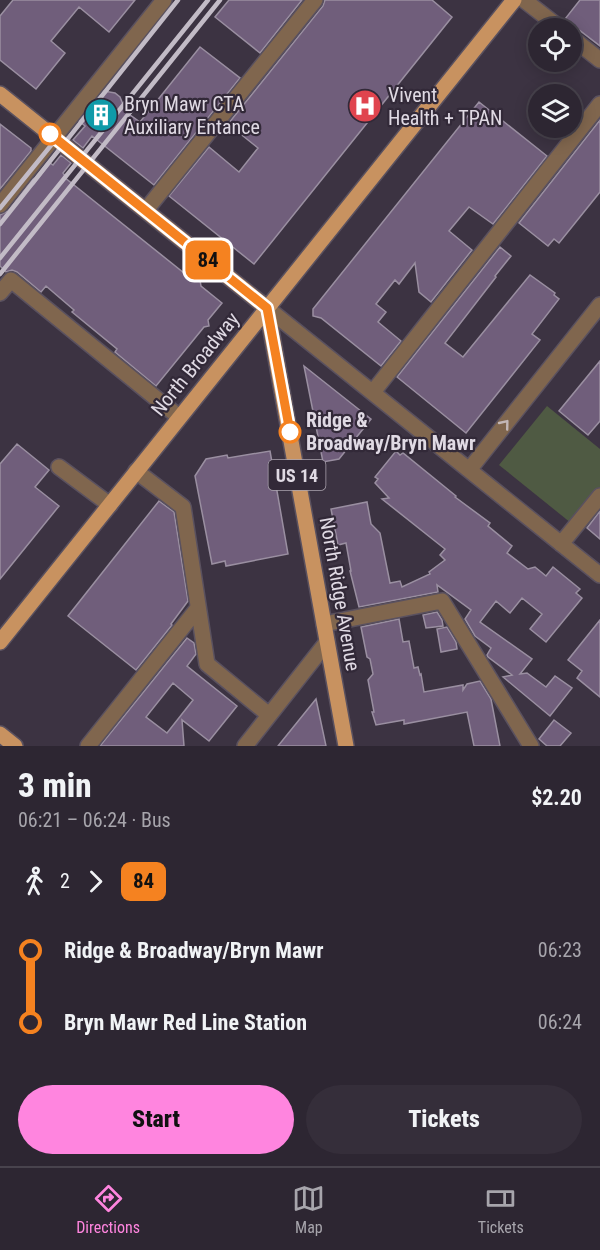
<!DOCTYPE html>
<html lang="en">
<head>
<meta charset="utf-8">
<style>
	:root { --surface:#2d2632; --page:#352e3a; --text:#f1f3f6; --muted:#a7a5ac; --line:#48434d; --accent:#ff85df }
	body { margin:0; font-family:"Roboto Condensed",sans-serif; background:var(--page); color:var(--text); height:100vh; display:flex; flex-direction:column; font-size:22px; white-space:nowrap }
	* { box-sizing:border-box; margin:0 }
	p { font-size:20px; color:var(--muted) }
	.icon { flex:none; width:33px; height:33px; fill:none; stroke:currentColor; stroke-width:2; stroke-linecap:round; stroke-linejoin:round }
	.map { position:relative; height:746px; overflow:hidden }
	.details { display:flex; flex-direction:column; background:var(--surface); flex:1 }
	.details>* { flex:none }
	.badge { padding:0 12px; border-radius:9px; font-size:21px; line-height:39px }
	.controls { position:absolute; left:528px; top:18px; display:grid; gap:12px }
	.controls a { display:grid; place-items:center; width:54px; height:54px; border-radius:50%; background:var(--surface); box-shadow:0 3px 15px #0003,0 0 0 2px var(--line); font-size:30px }
	.map>.badge { position:absolute; translate:-50% -50%; box-shadow:0 0 0 3px #fff }
	.legs { display:flex; align-items:center; gap:9px; height:66px; padding:0 18px; font-size:20px }
	.legs p { margin-inline-start:auto }
	.summary { display:flex; align-items:center; justify-content:space-between; height:102px; padding:0 18px }
	h1 { font-size:33px; font-weight:800; line-height:45px }
	.action { display:flex; gap:12px; margin-top:auto; padding:12px 18px }
	.action a { flex:1; height:69px; border-radius:36px; background:var(--accent); color:#111; font-size:24px; font-weight:800; line-height:69px; text-align:center }
	.action a+a { background:var(--page); color:var(--text) }
	ul { padding:0 18px; list-style:none }
	li { display:flex; align-items:center; gap:21px; height:72px; font-size:22px }
	li i { display:grid; place-items:center; width:9px; height:100%; margin:0 8px; background:currentColor }
	li i::after { content:''; width:15px; height:15px; margin:-8px; border:4px solid; border-radius:50%; background:var(--surface) }
	li p { margin-inline-start:auto }
	li:first-child i { background:linear-gradient(#0000 50%,currentColor 0) }
	li:last-child i { background:linear-gradient(currentColor 50%,#0000 0) }
	.tabs { display:flex; justify-content:space-around; align-items:center; height:84px; border-top:2px solid var(--line); background:var(--surface); font-size:16px; color:var(--muted) }
	.tabs a { display:grid; justify-items:center; gap:3px }
	.tabs .selected { color:var(--accent) }
	.map>svg:first-child { display:block }
</style>
</head>
<body>
<div class="map">
<svg width="600" height="746" viewBox="0 0 600 746">
	<rect width="100%" height="100%" fill="#3c3342"/>
	<path fill="#4f5a43" d="M547,406L600,449V488L571,523L499,465Z"/>
	<path fill="#705e7b" stroke="#9a8fa1" stroke-width="1.5" fill-rule="evenodd" d="M13,0H135L109,32L79,7L51,41L65,53L36,89L0,60V16Z
		M229,0H302L260,53L215,17Z
		M325,0H432L452,17L254,264L169,196L209,147L239,172L258,148L228,124L323,6Z
		M580,0H600V46L565,19Z
		M200,47L240,78L154,185L92,136L83,148L73,140L85,126L79,121L104,91L115,93L120,97L126,112L140,122Z
		M479,102L547,156L493,224L469,207L449,231L472,250L431,302L419,292L415,263L399,284L395,280L376,304L386,312L378,322L401,341L381,366L321,318L313,316V309Z
		M600,120V192L559,243L554,239L548,246L519,223Z
		M0,124L31,148V151L0,189Z
		M61,155L71,163L63,173L65,176L64,177L194,281L200,280L201,286L222,303L208,320L209,326L204,327L156,386L115,352L117,349L72,312L74,310L46,286L41,292L17,272L12,270L6,272L0,266V215L8,211L33,179L34,184L50,163L53,165Z
		M500,247L511,256L495,276L496,277L445,343L463,357L530,275L555,293L554,295L559,299L532,334L540,340L466,433L397,377Z
		M600,361V421L588,435L559,411Z
		M304,366L371,419L339,459L323,462Z
		M17,444L49,470L35,487L59,506L0,579V464Z
		M270,451L288,554L226,566L225,561L212,564L195,476L206,459L227,455L228,458Z
		M396,451L400,455L403,453L456,496L455,497L490,523L488,526L512,546L507,553L528,569L535,567L546,576L553,567L580,589L576,593L582,598L546,642L530,629L542,614L522,598L510,613L496,601L480,622L532,659L520,674L527,673L546,687L555,676L572,688L550,716L503,677L512,675L488,657L487,655L491,648L475,636L465,619L471,610L437,585L438,592L359,607L350,571H351L346,543L338,545L331,509L367,502L371,524L380,533L390,583L400,581L402,587L430,574L429,572L445,560L440,555L445,549L382,499L389,498L375,483L378,479L375,477Z
		M159,501L174,512L188,601L171,624L172,625L136,670L68,616Z
		M600,511V539L587,528Z
		M437,612L442,620L443,626L426,628L423,615Z
		M399,619L403,642L409,641L414,668L418,667L420,675L421,674L424,692L463,685V690L467,684L480,681L491,699L500,746H474L467,712L404,724V720L376,725L372,712H374L368,680L373,674L370,659L367,657L361,627Z
		M600,620V697L577,678L582,671L568,660Z
		M447,627L456,642L457,649L441,652L437,629Z
		M187,638L194,643L196,654L187,666L237,706L209,741L182,720L184,746H100ZM173,683L193,700L167,733L146,717Z
		M316,699L326,746H278Z
		M554,720L571,733L560,746H547L539,739Z"/>
	<g fill="none" stroke-linecap="round" stroke-linejoin="round">
		<defs>
			<path id="minor" d="M524,0L560,28
				M572,38L600,60
				M0,205L164,0
				M146,210L315,0
				M0,293L11,280L179,417
				M267,308L600,575
				M373,392L600,104
				M59,467L110,505
				M469,470L600,305
				M136,471L183,507L207,664L269,715
				M561,544L600,496
				M324,624L442,601L531,746
				M88,746L198,608
				M245,746L327,642"/>
			<path id="major" d="M0,94L267,308
				M267,308L346,746
				M0,642L514,0
				M0,734L15,746"/>
		</defs>
		<use href="#minor" stroke="#5a515f" stroke-width="18"/>
		<use href="#major" stroke="#5a515f" stroke-width="18"/>
		<use href="#minor" stroke="#80664e" stroke-width="15"/>
		<use href="#major" stroke="#c89260" stroke-width="15"/>
		<path stroke="#c2bbc6" stroke-width="4.5" d="M0,208L57,138
			M0,224L178,0
			M0,258L208,0
			M0,274L220,0"/>
	</g>
	<defs><path id="oneway-chevron" d="M-2-3.5L2.5 0L-2 3.5" fill="none" stroke-width="1.6" stroke-linecap="round" stroke-linejoin="round" transform="scale(1.5)"/></defs>
	<use stroke="#c3b7b7" href="#oneway-chevron" transform="translate(505 424) rotate(-51)"/>
	<g fill="none" stroke-linecap="round" stroke-linejoin="round">
		<defs>
			<path id="line-1" d="M50,134L267,308L290,432"/>
		</defs>
		<use href="#line-1" stroke="#fff" stroke-width="14"/>
		<use href="#line-1" stroke="#f58220" stroke-width="9"/>
	</g>
	<defs>
		<symbol id="hospital-disc" viewBox="-11 -11 22 22"><circle r="9.5" fill="#e0444e" stroke="#322938"/><path d="M-5-5h3v3.5h4V-5h3V5h-3V1.5h-4V5h-3Z" fill="#fff"/></symbol>
		<symbol id="building-disc" viewBox="-11 -11 22 22"><circle r="9.5" fill="#0f9aa8" stroke="#322938"/><path d="M-4-6H4V6H1V3H-1V6H-4ZM-2.5-4.3h1.7v1.8h-1.7ZM.8-4.3h1.7v1.8H.8ZM-2.5-1h1.7V.8h-1.7ZM.8-1h1.7V.8H.8Z" fill="#fff"/></symbol>
	</defs>
	<g fill-rule="evenodd">
		<use href="#hospital-disc" x="346" y="87" width="38" height="38"/>
		<use href="#building-disc" x="82" y="96" width="38" height="38"/>
	</g>
	<g fill="#fff" stroke="#f58220" stroke-width="3">
		<circle cx="50" cy="134" r="10"/>
		<circle cx="290" cy="432" r="10"/>
	</g>
	<g text-anchor="middle" dominant-baseline="central" stroke-width="4.5" stroke-linejoin="round" paint-order="stroke">
		<rect fill="#322938" stroke="#aca5b0" stroke-width="1.5" x="268.5" y="460" width="57" height="30" rx="4.5"/>
		<g font-size="18" font-weight="bold" fill="#e0dae4">
			<text x="297" y="475">US 14</text>
		</g>
		<g font-size="20" fill="#e0dae4" stroke="#322938" text-anchor="start">
			<text x="388" y="95">Vivent<tspan x="388" dy="23">Health + TPAN</tspan></text>
			<text x="124" y="104">Bryn Mawr CTA<tspan x="124" dy="23">Auxiliary Entance</tspan></text>
		</g>
		<g font-size="20" fill="#e0dae4" stroke="#322938">
			<text transform="translate(195 364) rotate(-51)">North Broadway</text>
			<text transform="translate(340 594) rotate(80)">North Ridge Avenue</text>
		</g>
		<g font-size="20" font-weight="bold" fill="#e0dae4" stroke="#322938" text-anchor="start">
			<text x="306" y="420">Ridge &amp;<tspan x="306" dy="23">Broadway/Bryn Mawr</tspan></text>
		</g>
	</g>
</svg>
<div class="controls">
<a><svg class="icon" aria-label="locate" viewBox="0 0 24 24"><circle cx="12" cy="12" r="6"/><path d="M12 2v4M12 18v4M2 12h4M18 12h4"/></svg></a>
<a><svg class="icon" aria-label="layers" viewBox="0 0 24 24"><path d="M12 4l9 5-9 5-9-5zM3 14l9 5 9-5"/></svg></a>
</div>
<b class="badge" style="left:208px;top:260px;background:#f58220;color:#111">84</b>
</div>
<section class="details">
<div class="summary"><div><h1>3 min</h1><p>06:21 – 06:24 · Bus</p></div><b>$2.20</b></div>
<div class="legs"><svg class="icon" aria-label="walk" viewBox="0 0 24 24"><circle cx="13" cy="4" r="2"/><path d="M13 8l-2 6 4 7M11 14l-3 7M7 12l3-4h3l4 4"/></svg>2<svg class="icon" aria-label="forward" viewBox="0 0 24 24"><path d="M9 5l7 7-7 7"/></svg><b class="badge" style="background:#f58220;color:#111">84</b></div>
<ul>
<li><i style="color:#f58220"></i><b>Ridge &amp; Broadway/Bryn Mawr</b><p>06:23</p></li>
<li><i style="color:#f58220"></i><b>Bryn Mawr Red Line Station</b><p>06:24</p></li>
</ul>
<div class="action"><a>Start</a><a>Tickets</a></div>
</section>
<nav class="tabs">
<a class="selected"><svg class="icon" aria-label="directions" viewBox="0 0 24 24"><path d="M12 3l9 9-9 9-9-9zM9 14v-3h6M13 9l2 2-2 2"/></svg>Directions</a>
<a><svg class="icon" aria-label="map" viewBox="0 0 24 24"><path d="M3 6l6-2 6 2 6-2v14l-6 2-6-2-6 2zM9 4v14M15 6v14"/></svg>Map</a>
<a><svg class="icon" aria-label="tickets" viewBox="0 0 24 24"><path d="M3 7h18v10H3zM15 7v10"/></svg>Tickets</a>
</nav>
</body>
</html>
